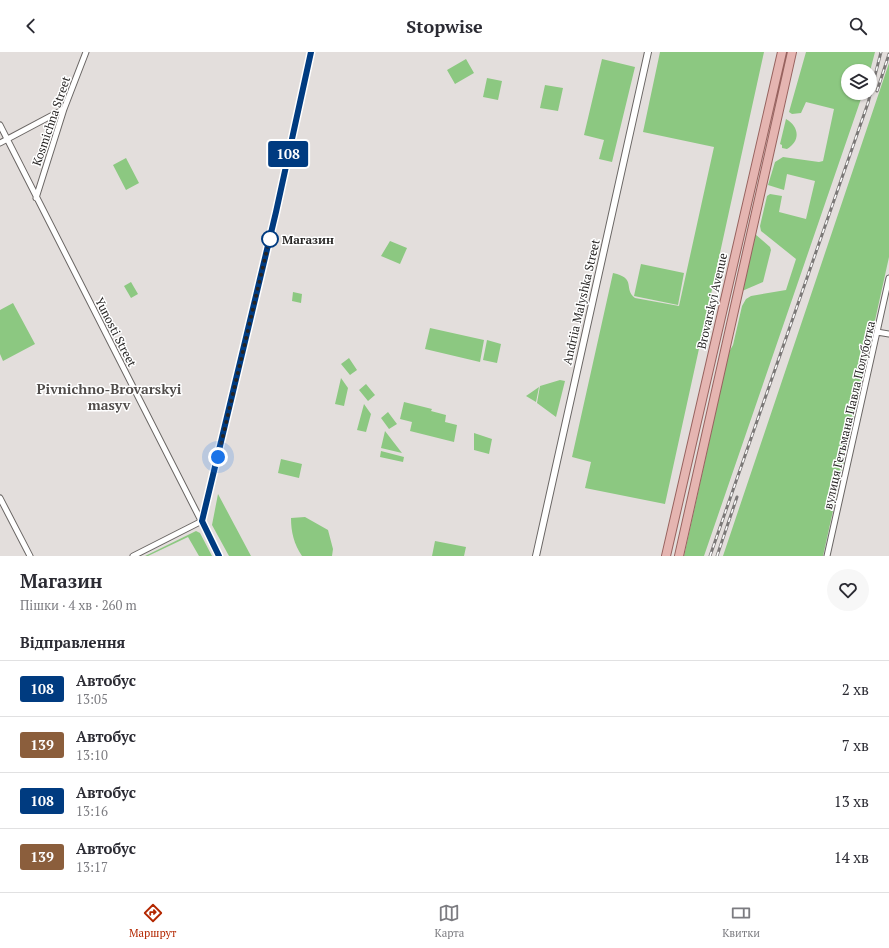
<!DOCTYPE html>
<html lang="uk">
<head>
<meta charset="utf-8">
<style>
	:root { --surface:#fff; --page:#f7f7f7; --text:#2b2b33; --muted:#7c7c81; --line:#e1e1e2; --accent:#b32700 }
	body { margin:0; font-family:"PT Serif",serif; background:var(--page); color:var(--text); height:100vh; display:flex; flex-direction:column; font-size:15px; white-space:nowrap }
	* { box-sizing:border-box; margin:0 }
	p { font-size:13px; color:var(--muted) }
	.icon { flex:none; width:22px; height:22px; fill:none; stroke:currentColor; stroke-width:2; stroke-linecap:round; stroke-linejoin:round }
	.map { position:relative; height:504px; overflow:hidden }
	.details { display:flex; flex-direction:column; background:var(--surface); flex:1 }
	.details>* { flex:none }
	.badge { padding:0 8px; border-radius:3px; font-size:14px; line-height:26px }
	.buttons { position:absolute; left:841px; top:12px; display:grid; gap:8px }
	.buttons a { display:grid; place-items:center; width:36px; height:36px; border-radius:50%; background:var(--surface); box-shadow:0 1px 3px #0004; font-size:20px }
	.you { position:absolute; width:20px; height:20px; margin:-10px; border:3px solid #fff; border-radius:50%; background:#1a73e8; box-shadow:0 0 0 6px #1a73e833 }
	.map>.badge { position:absolute; translate:-50% -50%; box-shadow:0 0 0 2px #fff }
	h2 { padding:0 20px; font-size:15px; line-height:36px }
	.round { display:grid; place-items:center; flex:none; width:42px; height:42px; border-radius:21px; background:var(--page) }
	.summary { display:flex; align-items:center; justify-content:space-between; height:68px; padding:0 20px }
	h1 { font-size:19px; font-weight:700; line-height:30px }
	ul { padding:0; list-style:none }
	li { display:flex; align-items:center; gap:12px; height:56px; padding:0 20px; border-top:1px solid var(--line) }
	li div { flex:1 }
	li b { display:block; font-size:15px }
	li em { font-style:normal }
	li .badge { min-width:44px; font-weight:700; text-align:center }
	header { display:flex; justify-content:space-between; align-items:center; height:52px; padding:0 20px; background:var(--surface); font-size:18px; font-weight:700 }
	.tab-bar { display:flex; justify-content:space-around; align-items:center; height:56px; border-top:1px solid var(--line); background:var(--surface); font-size:11px; color:var(--muted) }
	.tab-bar a { display:grid; justify-items:center; gap:2px }
	.tab-bar .on { color:var(--accent) }
	.map>svg:first-child { display:block }
</style>
</head>
<body>
<header><svg class="icon" aria-label="back" viewBox="0 0 24 24"><path d="M15 5l-7 7 7 7"/></svg>Stopwise<svg class="icon" aria-label="search" viewBox="0 0 24 24"><circle cx="10" cy="10" r="6"/><path d="M15 15l6 6"/></svg></header>
<div class="map">
<svg width="889" height="504" viewBox="0 0 889 504">
	<rect width="100%" height="100%" fill="#e3dedc"/>
	<path fill="#8cc881" d="M660,0H764L665,452L585,436L591,410L572,405L613,221C637,226 623,237 635,246L679,254L714,95L643,80Z
		M806,0H875L870,19H848V41H863L704,504H684L729,300L733,293L742,254L746,247L751,244L786,238L796,207L761,179L760,174L767,144L770,142L782,144L779,160L806,167L815,129L787,122L784,138L768,133L775,110L783,105L819,110L823,109L834,57L806,50L801,61L792,62L789,60Z
		M466,7L474,21L455,32L447,18Z
		M602,7L635,15L612,110L599,107L604,88L584,83Z
		M889,11V205L823,504H723Z
		M487,26L502,29L498,48L483,45Z
		M545,33L563,36L558,59L540,56Z
		M786,67C799,74 801,89 787,97L782,96V93L780,92Z
		M126,106L139,131L126,138L113,113Z
		M755,182L770,195L771,198L763,230L742,239Z
		M390,189L407,196L400,212L381,204Z
		M641,212L684,221L678,253L634,244Z
		M131,230L138,242L131,246L124,234Z
		M293,240L302,242L301,251L292,249Z
		M13,251L35,292L3,309L0,302V258Z
		M430,276L484,288L480,310L425,297Z
		M487,288L501,292L497,311L483,308Z
		M349,306L357,318L350,323L341,312Z
		M341,326L348,336L344,354L335,352Z
		M560,328L565,329L556,365L537,351L540,334Z
		M366,332L375,343L368,349L359,338Z
		M539,335L536,350L526,344Z
		M404,350L432,357L431,359L446,363L445,370L457,373L454,390L410,379L412,370L400,367Z
		M364,352L371,362L366,380L357,378Z
		M388,360L397,372L389,377L381,366Z
		M385,379L402,401L381,396Z
		M474,381L492,387L489,402L474,398Z
		M381,399L404,405L403,410L380,405Z
		M281,407L302,412L299,426L278,421Z
		M218,442L251,504H229L212,473Z
		M305,465L328,478L333,497L332,504H302C294,492 291,480 291,466Z
		M196,479L200,481L212,504H199L188,485L148,504H145Z
		M435,489L466,495L464,504H432Z"/>
	<g fill="none" stroke-linecap="round" stroke-linejoin="round">
		<defs>
			<path id="minor" d="M0,73L219,504
				M0,91L64,57
				M36,146L64,57L86,0
				M877,280L889,282
				M0,446L30,504
				M202,469L276,160L311,0
				M133,504L202,469
				M827,504L889,226"/>
			<path id="tertiary" d="M536,504L648,0"/>
			<path id="primary" d="M666,504L782,0
				M679,504L792,0"/>
		</defs>
		<use href="#minor" stroke="#6a6664" stroke-width="7"/>
		<use href="#tertiary" stroke="#6a6664" stroke-width="8"/>
		<use href="#primary" stroke="#97625e" stroke-width="10"/>
		<use href="#minor" stroke="#fff" stroke-width="5"/>
		<use href="#tertiary" stroke="#fff" stroke-width="6"/>
		<use href="#primary" stroke="#e5b5b1" stroke-width="8"/>
		<defs>
			<path id="rail" d="M877,39L889,2
				M710,504L868,51L881,0
				M717,504L737,445"/>
		</defs>
		<use href="#rail" stroke="#7b7877" stroke-width="3"/>
		<use href="#rail" stroke="#fff" stroke-width="1.5" stroke-dasharray="4.5" stroke-linecap="butt"/>
	</g>
	<g fill="none" stroke-linecap="round" stroke-linejoin="round">
		<defs>
			<path id="line" d="M219,504L202,469L276,160L311,0"/>
		</defs>
		<use href="#line" stroke="#fff" stroke-width="9"/>
		<use href="#line" stroke="#003b80" stroke-width="6"/>
		<path stroke="#272524" stroke-width="4" stroke-dasharray="0 7.2" d="M218,405L270,185V187"/>
	</g>
	<circle fill="#fff" stroke="#003b80" stroke-width="2" cx="270" cy="187" r="8"/>
	<g text-anchor="middle" dominant-baseline="central" stroke-width="3" stroke-linejoin="round" paint-order="stroke">
		<g font-size="12" fill="#272524" stroke="#fff">
			<text transform="translate(51 69) rotate(-71)">Kosmichna Street</text>
			<text transform="translate(712 249) rotate(-77)">Brovarskyi Avenue</text>
			<text transform="translate(581 250) rotate(-77)">Andriia Malyshka Street</text>
			<text transform="translate(116 280) rotate(63)">Yunosti Street</text>
			<text transform="translate(849 363) rotate(-77)">вулиця Гетьмана Павла Полуботка</text>
		</g>
		<g font-size="12" font-weight="bold" fill="#272524" stroke="#fff" text-anchor="start">
			<text x="282" y="187">Магазин</text>
		</g>
		<g font-size="14" font-weight="bold" fill="#514d4b" stroke="#fff">
			<text x="109" y="336">Pivnichno-Brovarskyi<tspan x="109" dy="16">masyv</tspan></text>
		</g>
	</g>
</svg>
<div class="buttons">
<a><svg class="icon" aria-label="layers" viewBox="0 0 24 24"><path d="M12 4l9 5-9 5-9-5zM3 14l9 5 9-5"/></svg></a>
</div>
<div class="you" style="left:218px;top:405px"></div>
<b class="badge" style="left:288px;top:102px;background:#003b80;color:#fff">108</b>
</div>
<section class="details">
<div class="summary"><div><h1>Магазин</h1><p>Пішки · 4 хв · 260 m</p></div><a class="round"><svg class="icon" aria-label="heart" viewBox="0 0 24 24"><path d="M12 20l-8-8c-3-5 5-10 8-4 3-6 11-1 8 4z"/></svg></a></div>
<h2>Відправлення</h2>
<ul>
<li><span class="badge" style="background:#003b80;color:#fff">108</span><div><b>Автобус</b><p>13:05</p></div><em>2 хв</em></li>
<li><span class="badge" style="background:#8b5e3c;color:#fff">139</span><div><b>Автобус</b><p>13:10</p></div><em>7 хв</em></li>
<li><span class="badge" style="background:#003b80;color:#fff">108</span><div><b>Автобус</b><p>13:16</p></div><em>13 хв</em></li>
<li><span class="badge" style="background:#8b5e3c;color:#fff">139</span><div><b>Автобус</b><p>13:17</p></div><em>14 хв</em></li>
</ul>
</section>
<nav class="tab-bar">
<a class="on"><svg class="icon" aria-label="directions" viewBox="0 0 24 24"><path d="M12 3l9 9-9 9-9-9zM9 14v-3h6M13 9l2 2-2 2"/></svg>Маршрут</a>
<a><svg class="icon" aria-label="map" viewBox="0 0 24 24"><path d="M3 6l6-2 6 2 6-2v14l-6 2-6-2-6 2zM9 4v14M15 6v14"/></svg>Карта</a>
<a><svg class="icon" aria-label="tickets" viewBox="0 0 24 24"><path d="M3 7h18v10H3zM15 7v10"/></svg>Квитки</a>
</nav>
</body>
</html>
